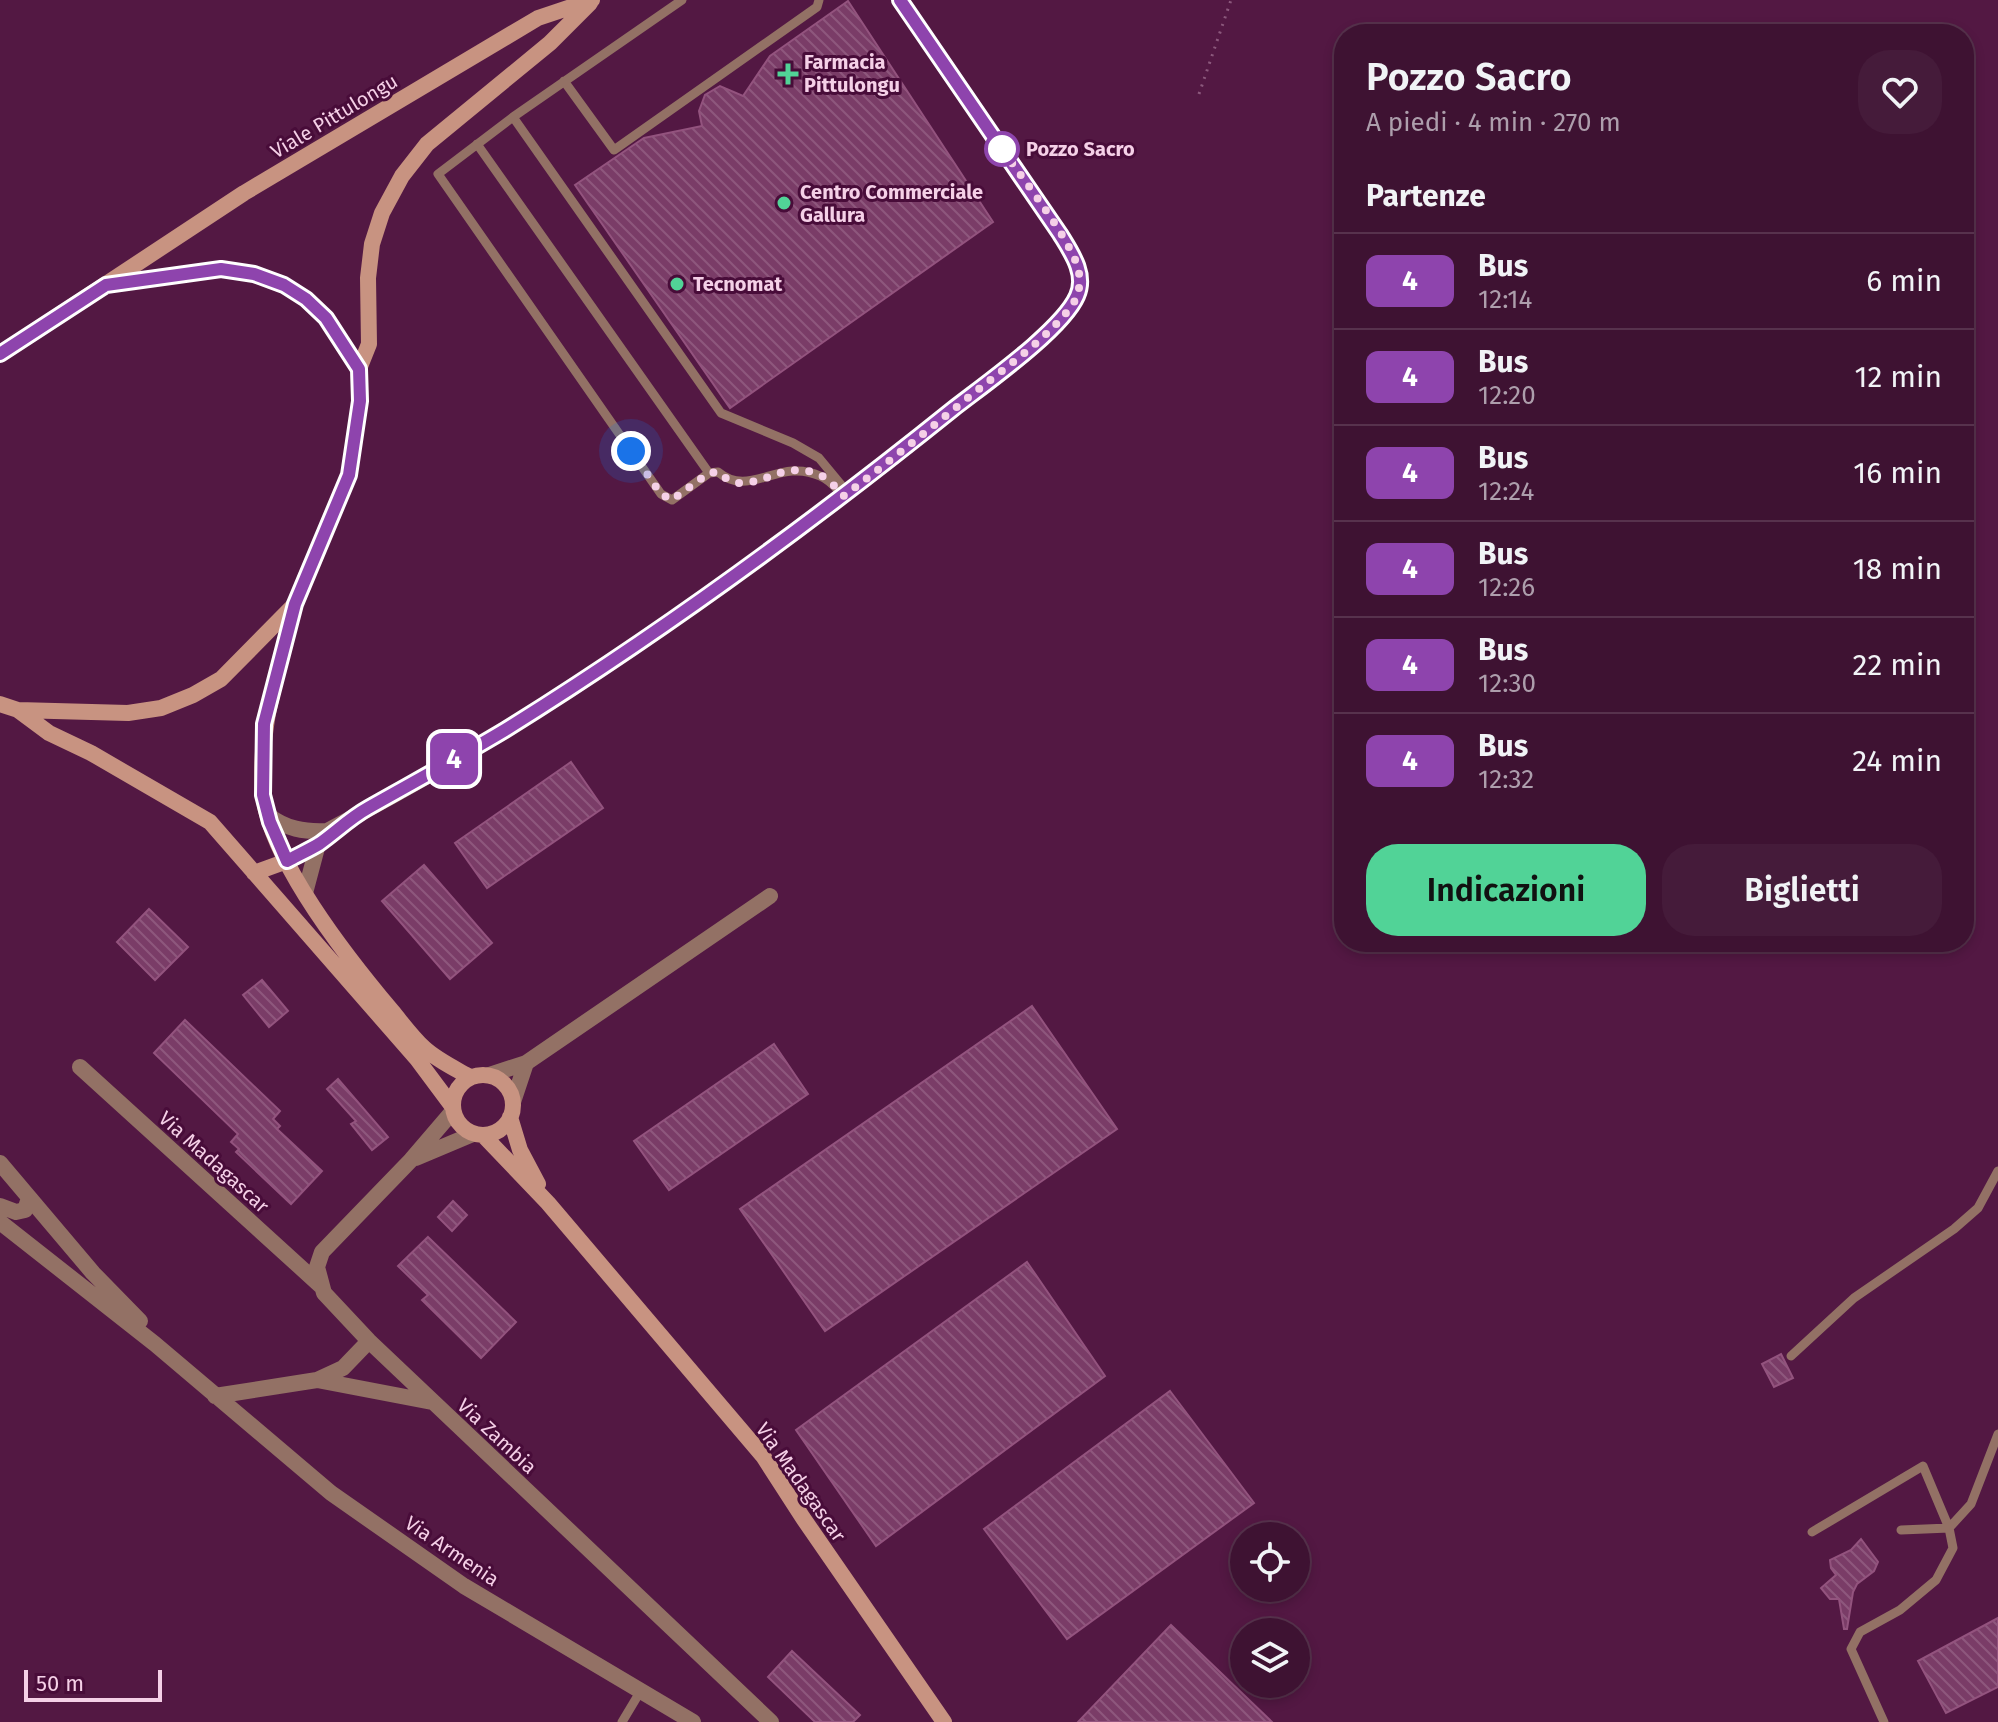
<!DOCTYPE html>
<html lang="it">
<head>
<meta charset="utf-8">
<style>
	:root { --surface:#3e1232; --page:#451b3a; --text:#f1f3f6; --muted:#ad9eac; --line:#57324d; --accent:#51d397 }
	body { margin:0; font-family:"Fira Sans",sans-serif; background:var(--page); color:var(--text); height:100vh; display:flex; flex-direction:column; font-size:30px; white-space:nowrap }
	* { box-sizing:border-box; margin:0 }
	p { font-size:26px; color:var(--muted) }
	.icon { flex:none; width:44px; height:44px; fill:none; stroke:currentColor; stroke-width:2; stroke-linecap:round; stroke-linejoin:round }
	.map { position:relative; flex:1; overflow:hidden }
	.sheet { position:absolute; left:1334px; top:24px; width:640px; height:928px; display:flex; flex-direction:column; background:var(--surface); border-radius:32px; box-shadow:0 4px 12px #0003,0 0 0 2px var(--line) }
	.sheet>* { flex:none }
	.badge { padding:0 16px; border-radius:12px; font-size:28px; line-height:52px }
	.controls { position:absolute; left:1230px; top:1522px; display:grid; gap:16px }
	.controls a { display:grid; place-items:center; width:80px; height:80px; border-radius:50%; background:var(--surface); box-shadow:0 4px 12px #0003,0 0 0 2px var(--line); font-size:40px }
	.scale { position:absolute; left:24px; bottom:20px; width:138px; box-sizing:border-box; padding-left:8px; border:4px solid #f5d0e7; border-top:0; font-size:22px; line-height:28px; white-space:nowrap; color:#f5d0e7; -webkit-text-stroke:6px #480c39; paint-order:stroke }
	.you { position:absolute; width:40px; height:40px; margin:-20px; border:6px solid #fff; border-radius:50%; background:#1a73e8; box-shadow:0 0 0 12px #1a73e833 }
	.map>.badge { position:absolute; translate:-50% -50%; box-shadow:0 0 0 4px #fff }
	h2 { padding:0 32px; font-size:30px; line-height:72px }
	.round { display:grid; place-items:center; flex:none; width:84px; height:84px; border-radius:32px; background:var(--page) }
	.summary { display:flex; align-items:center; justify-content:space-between; height:136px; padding:0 32px }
	h1 { font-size:38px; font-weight:600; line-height:60px }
	.button { display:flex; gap:16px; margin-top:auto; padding:16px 32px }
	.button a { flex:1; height:92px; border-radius:32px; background:var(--accent); color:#111; font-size:32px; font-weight:600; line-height:92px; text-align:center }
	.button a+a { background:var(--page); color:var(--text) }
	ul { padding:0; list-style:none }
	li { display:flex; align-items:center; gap:24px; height:96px; padding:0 32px; border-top:2px solid var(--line) }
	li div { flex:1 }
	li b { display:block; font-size:30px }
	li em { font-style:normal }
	li .badge { min-width:88px; font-weight:700; text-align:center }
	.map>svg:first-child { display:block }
</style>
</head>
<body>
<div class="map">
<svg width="1998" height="1722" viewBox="0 0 1998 1722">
	<defs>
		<pattern id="building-back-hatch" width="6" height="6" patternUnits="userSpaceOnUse" patternTransform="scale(2)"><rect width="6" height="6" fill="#7a3c67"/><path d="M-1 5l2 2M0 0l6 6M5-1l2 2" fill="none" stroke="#8e577d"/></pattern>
	</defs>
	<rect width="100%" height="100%" fill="#531843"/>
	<path fill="url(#building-back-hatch)" stroke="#93537e" stroke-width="2" d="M848,1L993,222L730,408L575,185L644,138L702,126L699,111L705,95L720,86L743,96L770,56Z
		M571,762L603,808L487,888L455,843Z
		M424,865L492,943L450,979L382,901Z
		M149,909L188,947L155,980L117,942Z
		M262,980L288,1011L269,1027L243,995Z
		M1032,1006L1117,1129L825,1331L740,1209Z
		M185,1020L280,1111L273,1119L280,1126L277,1129L322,1171L291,1204L236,1152L239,1149L231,1142L238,1134L154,1053Z
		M774,1044L808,1094L669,1190L634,1141Z
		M338,1079L388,1137L372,1150L351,1124L356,1121L327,1089Z
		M453,1201L467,1215L452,1231L438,1217Z
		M428,1237L516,1322L481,1358L422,1300L428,1295L398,1266Z
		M1027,1262L1105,1376L876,1546L796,1430Z
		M1781,1354L1793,1378L1774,1387L1762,1364Z
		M1170,1391L1254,1503L1067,1639L984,1529Z
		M1861,1539L1878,1562L1874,1571L1857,1584L1853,1592L1847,1629H1844L1839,1599H1830L1821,1588L1836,1575L1831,1568L1830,1560L1851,1550Z
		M1998,1618V1687L1946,1713L1918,1661Z
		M1171,1625L1272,1722H1078Z
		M792,1651L860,1715L853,1722H815L768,1677Z"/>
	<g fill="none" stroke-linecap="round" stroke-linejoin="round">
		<path stroke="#8b587c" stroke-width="3" stroke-dasharray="2 6" stroke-linecap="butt" d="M1199,94L1231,0"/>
		<path stroke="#937165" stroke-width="9" d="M682,0L513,117L438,174L661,494L672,500L709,473L718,472C750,499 779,457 820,476C829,479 837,489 844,496
			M564,81L614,150L817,7L819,0
			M513,117L721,413L793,443L819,458L848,493
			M477,144L709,473
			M1791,1356L1854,1298L1954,1229L1978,1208L1998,1171
			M1812,1532L1923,1466L1949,1528L1971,1504L1998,1434
			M622,1722L640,1692
			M1884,1722L1851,1649L1860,1632L1900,1610L1936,1580L1953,1548L1949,1528L1901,1530"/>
		<path stroke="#937165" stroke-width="16" d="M268,815C286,829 304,832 327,831C550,715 757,566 953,409C985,384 1062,330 1077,295C1087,274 1071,252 1060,234L900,0
			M287,861L318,844L336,830
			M305,893L318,844
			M80,1067L321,1286
			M489,1075L526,1063L770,896
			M513,1102L526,1063
			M453,1111L411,1160L322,1252L317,1267L324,1293L369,1341L771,1722
			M416,1158L473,1134
			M0,1163L93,1273L140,1321
			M0,1206L16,1212L25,1210L29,1198
			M0,1222L155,1344L331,1493L464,1586L693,1722
			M317,1380L432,1402
			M215,1396L317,1380L343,1368L369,1341"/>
		<path stroke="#c89381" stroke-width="16" d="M0,354L244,193L538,18L592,0
			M359,369L369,344L368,278L372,244L382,213L402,176L427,144L550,43L590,3
			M294,606C280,671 258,722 263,792C268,858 349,960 392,1011C402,1023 412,1037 424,1048C437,1060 454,1068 470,1077
			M0,704L18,710L128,713L161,708L193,695L221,679L295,604L349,475L360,401L359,369L326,318L306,299L284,285L254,274L221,269L106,285
			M18,710L49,733L91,753L210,822L417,1059L452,1106
			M254,873L287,861
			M453 1105a30 30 0 1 1 60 0a30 30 0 1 1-60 0Z
			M510,1117L520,1150L538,1184
			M483,1135L548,1203L763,1456L803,1518L944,1722"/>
	</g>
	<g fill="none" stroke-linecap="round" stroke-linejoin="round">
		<defs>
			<path id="line" d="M0,354L106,285L221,269L254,274L284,285L306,299L326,318L359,369L360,401L349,475L295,604L264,724L263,795L270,822L287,861C298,855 309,850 319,844C336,832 350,818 368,808C414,782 460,757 505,730C661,633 810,524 953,409C985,384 1062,330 1077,296C1087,274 1071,252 1060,234L900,0"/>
		</defs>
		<use href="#line" stroke="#fff" stroke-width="18"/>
		<use href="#line" stroke="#8e44ad" stroke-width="12"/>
		<path stroke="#f5d0e7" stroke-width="8" stroke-dasharray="0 14.4" d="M631,451L661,494L672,500L709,473L718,472C724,477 731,483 739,483C768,484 786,460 820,475C829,479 837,489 844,496C890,461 934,425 979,389C1010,364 1046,339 1070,308C1078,298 1081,286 1079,273C1075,244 1021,177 1002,149"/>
	</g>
	<g fill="#51d397" stroke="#480c39" stroke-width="3">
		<path d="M784 62h8v8h8v8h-8v8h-8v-8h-8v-8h8z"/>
		<circle cx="784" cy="203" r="8"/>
		<circle cx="677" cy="284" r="8"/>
	</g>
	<circle fill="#fff" stroke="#8e44ad" stroke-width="4" cx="1002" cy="149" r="16"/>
	<g text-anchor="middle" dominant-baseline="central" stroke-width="6" stroke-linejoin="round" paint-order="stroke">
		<g font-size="20" font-weight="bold" fill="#f5d0e7" stroke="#480c39" text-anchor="start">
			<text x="804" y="62">Farmacia<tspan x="804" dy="23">Pittulongu</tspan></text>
			<text x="800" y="192">Centro Commerciale<tspan x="800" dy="23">Gallura</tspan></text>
			<text x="693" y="284">Tecnomat</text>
		</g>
		<g font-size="20" fill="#f5d0e7" stroke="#480c39">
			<text transform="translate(334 116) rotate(-31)">Viale Pittulongu</text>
			<text transform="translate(214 1162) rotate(42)">Via Madagascar</text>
			<text transform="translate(497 1436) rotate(43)">Via Zambia</text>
			<text transform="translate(801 1482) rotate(55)">Via Madagascar</text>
			<text transform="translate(452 1551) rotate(34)">Via Armenia</text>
		</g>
		<g font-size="20" font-weight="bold" fill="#f5d0e7" stroke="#480c39" text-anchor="start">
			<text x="1026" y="149">Pozzo Sacro</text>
		</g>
	</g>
</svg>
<div class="controls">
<a><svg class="icon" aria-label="locate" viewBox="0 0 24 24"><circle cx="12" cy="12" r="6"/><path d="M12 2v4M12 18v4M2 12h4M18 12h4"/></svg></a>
<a><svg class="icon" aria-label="layers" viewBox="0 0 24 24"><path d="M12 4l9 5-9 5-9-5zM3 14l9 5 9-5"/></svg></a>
</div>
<div class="scale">50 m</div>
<div class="you" style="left:631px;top:451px"></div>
<b class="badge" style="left:454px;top:759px;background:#8e44ad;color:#fff">4</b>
<section class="sheet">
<div class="summary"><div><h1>Pozzo Sacro</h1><p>A piedi · 4 min · 270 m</p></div><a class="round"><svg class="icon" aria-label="heart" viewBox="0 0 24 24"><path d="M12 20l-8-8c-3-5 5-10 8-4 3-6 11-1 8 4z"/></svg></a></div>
<h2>Partenze</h2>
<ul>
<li><span class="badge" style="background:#8e44ad;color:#fff">4</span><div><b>Bus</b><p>12:14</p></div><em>6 min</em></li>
<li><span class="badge" style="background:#8e44ad;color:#fff">4</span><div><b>Bus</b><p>12:20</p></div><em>12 min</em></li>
<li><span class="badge" style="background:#8e44ad;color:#fff">4</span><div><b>Bus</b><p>12:24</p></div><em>16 min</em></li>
<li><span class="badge" style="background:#8e44ad;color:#fff">4</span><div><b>Bus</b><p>12:26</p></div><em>18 min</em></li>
<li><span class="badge" style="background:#8e44ad;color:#fff">4</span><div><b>Bus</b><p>12:30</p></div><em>22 min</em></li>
<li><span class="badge" style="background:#8e44ad;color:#fff">4</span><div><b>Bus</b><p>12:32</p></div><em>24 min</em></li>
</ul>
<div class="button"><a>Indicazioni</a><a>Biglietti</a></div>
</section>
</div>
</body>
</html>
